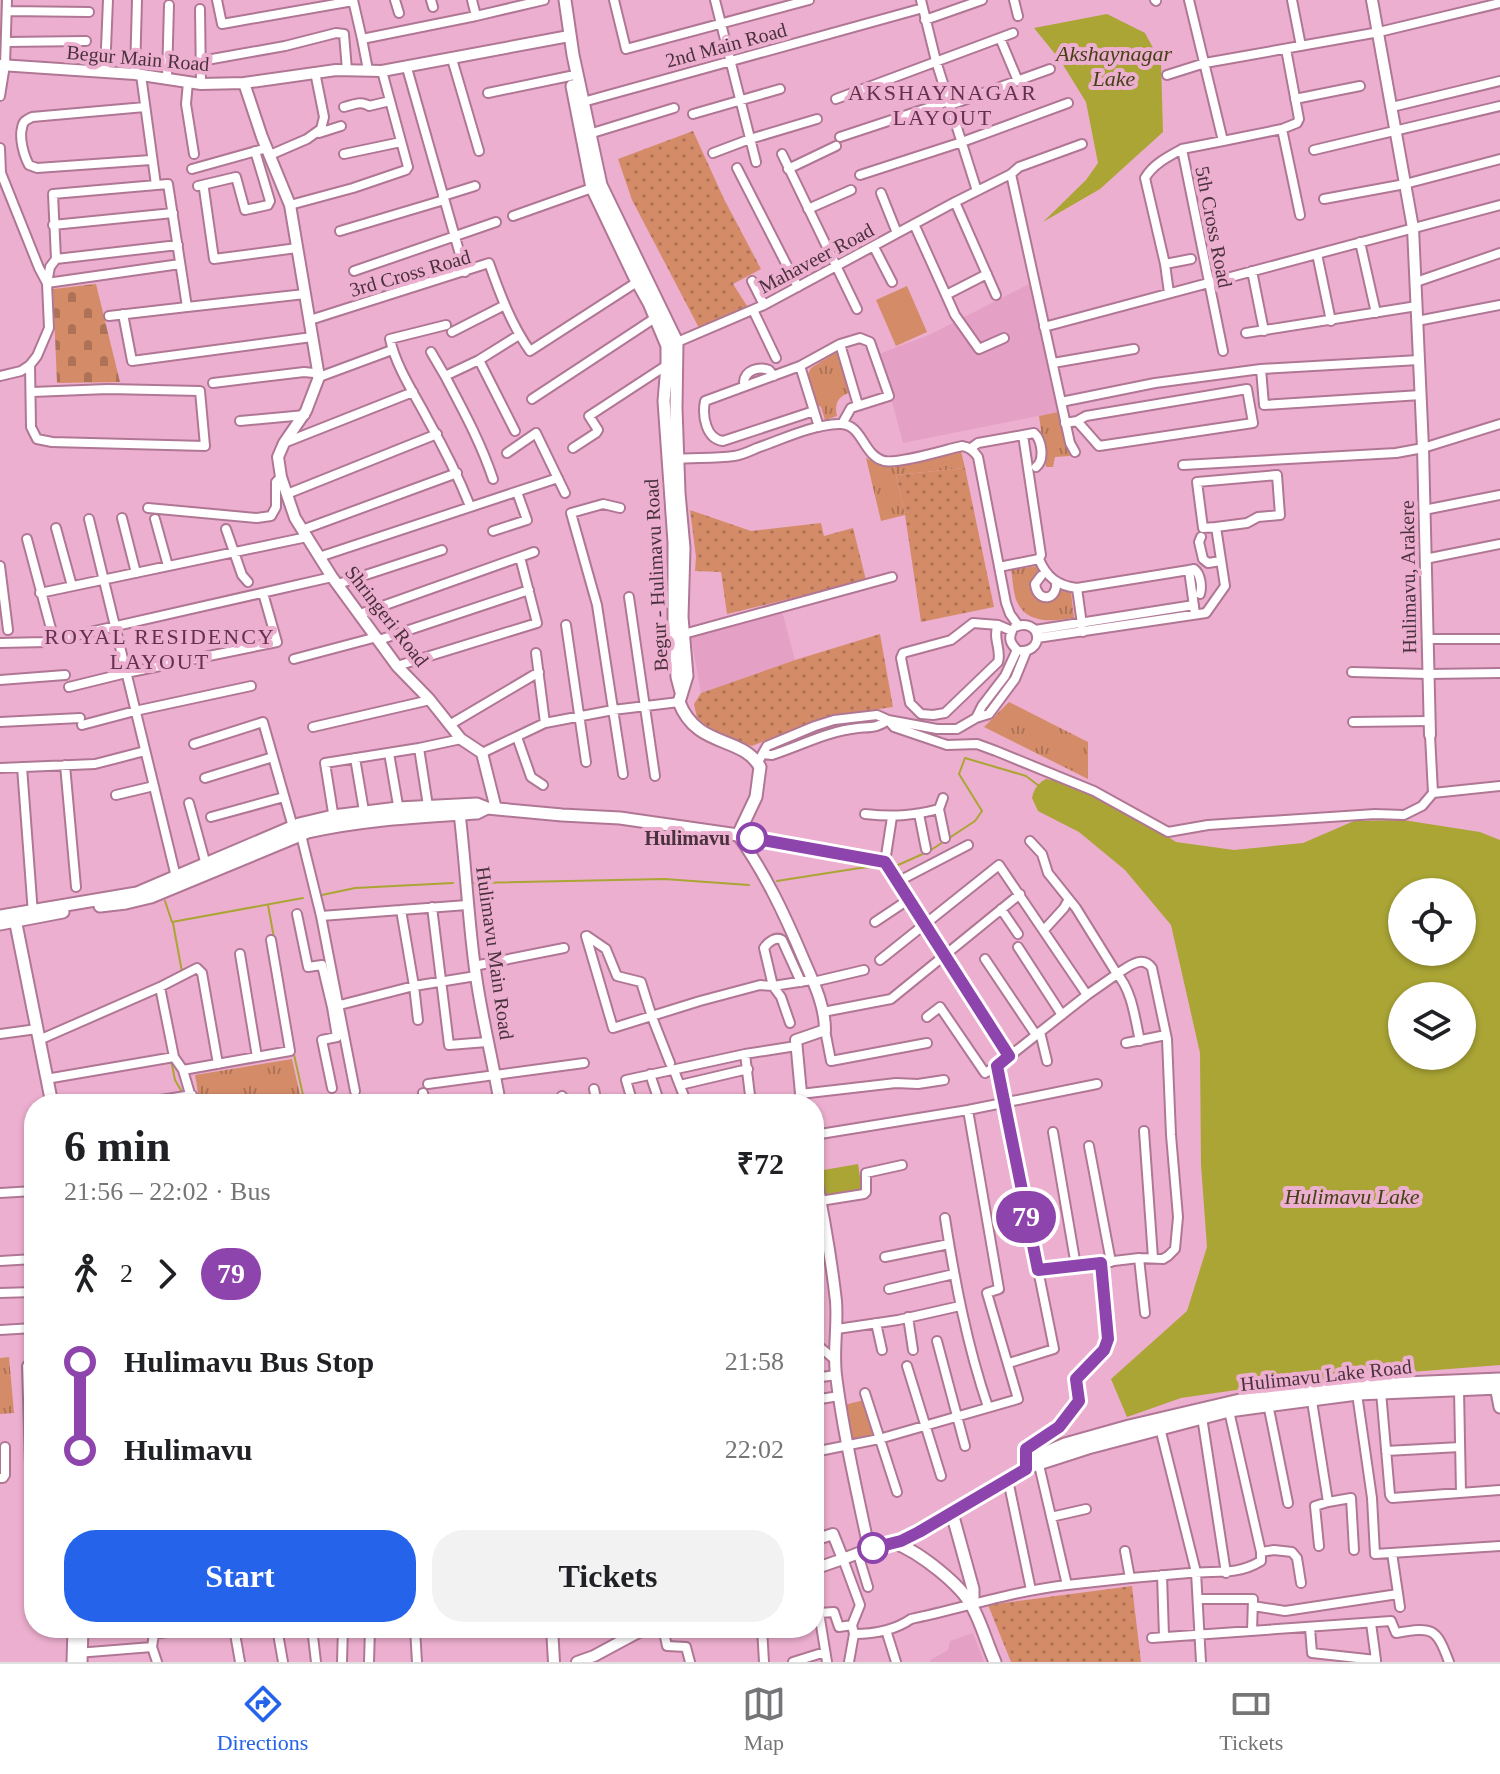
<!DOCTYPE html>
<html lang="en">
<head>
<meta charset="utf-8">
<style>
	:root { --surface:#fff; --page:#f2f2f2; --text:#202124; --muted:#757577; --line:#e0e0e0; --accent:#2563eb }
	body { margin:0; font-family:Georgia,serif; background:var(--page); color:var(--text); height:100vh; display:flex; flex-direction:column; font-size:30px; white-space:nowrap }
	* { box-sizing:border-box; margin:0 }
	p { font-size:26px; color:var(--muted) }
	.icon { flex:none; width:44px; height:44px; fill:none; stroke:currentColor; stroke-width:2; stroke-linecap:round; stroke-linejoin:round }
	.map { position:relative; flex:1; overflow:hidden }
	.side { position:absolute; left:24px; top:1094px; width:800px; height:544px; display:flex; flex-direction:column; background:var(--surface); border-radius:32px; box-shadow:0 2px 6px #0004 }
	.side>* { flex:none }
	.badge { padding:0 16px; border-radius:26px; font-size:28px; line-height:52px }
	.buttons { position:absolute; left:1388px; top:878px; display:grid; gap:16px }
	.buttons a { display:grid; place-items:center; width:88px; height:88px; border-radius:50%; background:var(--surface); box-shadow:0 2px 6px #0004; font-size:40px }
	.map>.badge { position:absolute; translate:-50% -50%; box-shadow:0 0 0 4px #fff }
	.legs { display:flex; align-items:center; gap:12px; height:88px; padding:0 40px; font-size:26px }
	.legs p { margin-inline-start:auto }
	.head { display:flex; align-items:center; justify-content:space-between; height:136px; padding:0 40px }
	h1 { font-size:44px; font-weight:600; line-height:60px }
	.primary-button { display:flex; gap:16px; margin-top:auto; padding:16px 40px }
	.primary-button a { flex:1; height:92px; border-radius:32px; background:var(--accent); color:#fff; font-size:32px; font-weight:600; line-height:92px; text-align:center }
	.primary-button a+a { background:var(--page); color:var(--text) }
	ul { padding:0 40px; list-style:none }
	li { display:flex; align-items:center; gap:28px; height:88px; font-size:30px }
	li i { display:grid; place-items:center; width:12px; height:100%; margin:0 10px; background:currentColor }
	li i::after { content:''; width:20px; height:20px; margin:-10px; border:6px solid; border-radius:50%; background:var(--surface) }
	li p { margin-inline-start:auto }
	li:first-child i { background:linear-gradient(#0000 50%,currentColor 0) }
	li:last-child i { background:linear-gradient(currentColor 50%,#0000 0) }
	.tab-bar { display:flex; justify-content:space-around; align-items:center; height:112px; border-top:2px solid var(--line); background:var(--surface); font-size:22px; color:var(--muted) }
	.tab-bar a { display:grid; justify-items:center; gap:4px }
	.tab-bar .selected { color:var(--accent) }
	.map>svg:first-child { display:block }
</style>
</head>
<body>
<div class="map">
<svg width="1500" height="1662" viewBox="0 0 1500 1662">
	<defs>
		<pattern id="grass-dots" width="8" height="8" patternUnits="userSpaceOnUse" patternTransform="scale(2)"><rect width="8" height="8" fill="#d48c68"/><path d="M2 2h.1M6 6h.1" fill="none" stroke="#ae7357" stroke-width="1.8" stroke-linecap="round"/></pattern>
		<pattern id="cemetery-stones" width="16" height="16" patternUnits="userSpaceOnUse" patternTransform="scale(2)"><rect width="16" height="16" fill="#d48c68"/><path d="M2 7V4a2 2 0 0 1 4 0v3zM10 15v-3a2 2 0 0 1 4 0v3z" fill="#ae7357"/></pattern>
		<pattern id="park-tufts" width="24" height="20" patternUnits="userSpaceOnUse" patternTransform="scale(2)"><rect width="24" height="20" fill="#d48c68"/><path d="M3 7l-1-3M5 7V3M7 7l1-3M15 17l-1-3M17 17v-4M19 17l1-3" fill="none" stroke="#ae7357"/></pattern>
	</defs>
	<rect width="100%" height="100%" fill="#edafcf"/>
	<path fill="#e5a1c5" d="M1029,284L1058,412L903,443L879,354L931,334Z
		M782,611L795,660L701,693L691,638Z
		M973,1633L984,1662H931L930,1660L948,1650L950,1641Z"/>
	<path fill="url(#grass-dots)" d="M693,131L724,199L761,269L733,284L749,309L699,328L632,200L618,159Z
		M965,468L994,607L921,622L905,515L896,475Z
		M690,510L751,531L821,523L824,536L853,528L866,580L727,614L721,572L695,571L696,557Z
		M880,634L893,707L828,716L752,746L718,736L697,718L694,704L701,693L795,660Z
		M1132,1586L1141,1662H1011L988,1605Z"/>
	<path fill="url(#cemetery-stones)" d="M96,284L120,382L57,383L53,289Z"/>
	<path fill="url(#park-tufts)" d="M838,351L849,393C838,396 834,405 837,416L825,420L821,407L817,405L807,376L811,368Z
		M1058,412L1070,456L1055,457L1053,467H1046L1039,416Z
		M961,451L965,468L896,475L905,515L881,521L866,458L880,465L891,467Z
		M1037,566L1040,572C1015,591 1047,618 1061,590L1071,592L1074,618C1054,621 1028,625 1017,602C1013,593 1013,580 1011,570Z
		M1009,702L1088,742V779L984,727Z
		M292,1059L302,1104H200L195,1075Z
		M9,1357L14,1413L0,1414V1358Z"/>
	<path fill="#d48c68" d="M907,286L927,332L896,346L876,300Z
		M864,1400L874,1435L853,1441L844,1405Z"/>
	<path fill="#aaa535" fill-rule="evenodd" d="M1107,14L1145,33L1161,63L1163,132L1100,189L1043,222L1086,180L1098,163L1086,102L1060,60L1034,28Z
		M1046,779L1071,784L1128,811L1176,842L1234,850L1303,843L1354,821L1403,820L1480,832L1500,840V1365L1297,1381L1181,1398L1127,1417L1111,1379L1187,1311L1207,1247L1201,1165L1200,1053L1171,925L1125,870L1079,832L1038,811L1032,798C1034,789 1038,783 1046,779ZM1402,892H1462V952H1402ZM1402,996H1462V1056H1402Z
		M858,1164L862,1190L823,1199L818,1171Z"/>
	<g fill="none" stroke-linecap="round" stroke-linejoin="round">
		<path stroke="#aaa535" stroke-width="2" d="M931,850L975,821L982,811L959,774L965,758L1026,776L1039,786
			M890,866L898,865L925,853
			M777,881L860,868L884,866
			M472,883L664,879L749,885
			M322,895L355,888L453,883
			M165,901L172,922L303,898
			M268,905L274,938
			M173,923L182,972
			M293,1050L305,1104
			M171,1060L175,1080L182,1092"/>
		<defs>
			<path id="minor" d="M217,0L222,24L353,1
				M353,0L362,39
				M395,0L399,13
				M431,0L433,7
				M472,0L476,16
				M614,0L626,49L809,0
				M715,0L756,162
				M921,0L936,61L977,191
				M1014,0L1018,16
				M1155,0L1156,1
				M1189,0L1223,141L1182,149L1223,351
				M1292,0L1301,46
				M200,9L201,84
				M7,11L89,12
				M925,20L982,0
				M1000,38L1018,81
				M6,42L86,41
				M452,59L479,151
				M201,61L285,46L336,33L344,34L347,70
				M407,68L465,272
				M368,70L362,39L476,16L544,0
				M105,72L108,0
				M135,74L137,0
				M141,75L156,185
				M1167,75L1205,63L1379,32L1500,3
				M167,78L169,5
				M188,82L186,104L194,154
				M488,93L570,76
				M0,96L5,65L7,0
				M836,99L1013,33
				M1295,99L1360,86
				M583,102L923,8
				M950,105L1050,69
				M145,107L32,117C26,120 23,121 22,128C19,138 24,156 29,165L37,168L151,160
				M344,107C353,105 361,100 369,106L390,101
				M1392,107L1500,81
				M693,114L780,89
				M1282,129L1300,215
				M319,133L341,126
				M589,134L674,108
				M840,137L949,101
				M1223,141L1282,129L1297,123L1299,119L1286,49
				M0,148L1,173L39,268L47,283L49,328L37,356L30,365L21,371L0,376
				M1314,150L1500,106
				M713,153L750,139L817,119
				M344,154L401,142
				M782,154L857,309
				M270,155L307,139L321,129L324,117L315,72
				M737,168L798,287
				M192,169L267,148
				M788,169L836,146
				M1011,174L1070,443L1075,452
				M860,175L962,142L1068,103
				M198,186L236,177L245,210L268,205L270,201L255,151
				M204,189L214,259L297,248
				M881,193L897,233
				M443,196L475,186
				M1324,199L1405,184L1500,159
				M955,202L996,295
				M290,205L353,188L406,170L408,167L382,71
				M808,209L851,190
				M513,216L592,188
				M914,224L955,315L979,349L1004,338
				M53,225L173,213
				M340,231L444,200
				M1360,242L1376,313
				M874,247L892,282
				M1317,254L1331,321
				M56,259L178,245
				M1165,264L1191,259
				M354,271L496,222
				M1252,271L1264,331
				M752,281L764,305
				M1416,282L1500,253
				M47,283L50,267L56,259L53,194L168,184L187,307L109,316
				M47,283L180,264
				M1169,293L1165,264L1145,178C1153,164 1169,156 1182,149
				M946,295L987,274
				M187,307L305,294
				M753,310L776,358
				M123,314L132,361L312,337
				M310,320L489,263C500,294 511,324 530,351L637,282
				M1417,321L1500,305
				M446,325L390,339C396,367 415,395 428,420C444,448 458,476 470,506
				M1044,327L1500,205
				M452,332L505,305
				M1246,333L1417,306
				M675,343L764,305L955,202L1011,174L1019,167L1082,144
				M840,344L858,405
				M431,352L445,376
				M479,360L515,431
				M1053,363L1134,349
				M30,365L31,427L37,439L52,442L205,446L200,391L108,389L32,392
				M800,366L819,427
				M1261,369L1264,405L1421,395
				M744,382C745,370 759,366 769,370L774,376
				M213,383L304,372L314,373L319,377L392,350
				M532,399L655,318
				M1061,402L1155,383L1261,369L1419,360
				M814,411L723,441C706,439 702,416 705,401L800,366L840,344L860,338L870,342L889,396L851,408L842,424
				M240,421L305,415
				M1065,423L1077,421L1086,416L1247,389L1253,423L1099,446L1077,421
				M1023,435L1034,433C1042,440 1045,460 1036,467
				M284,443L413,392
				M573,448L596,433L598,430L589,416L667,365
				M971,448L978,443L1023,435L1041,555L1039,559L999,567
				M507,453L536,433L565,493
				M673,459C693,457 714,459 734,456C742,455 750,451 757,448C783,439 811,425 839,424C863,423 862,455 884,461C900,464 944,450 962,446C970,447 974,451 978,457L1006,603L1010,614L1018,625
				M1183,465L1396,453L1423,448L1500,424
				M493,479C481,443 463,410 445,376L479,360L519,335
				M287,494L437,434
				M148,508L257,518L271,516L276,507V482L281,477
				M620,508L603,504L571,513L597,605L623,774
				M1424,510L1500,495
				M122,518L136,573
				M89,519L177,881
				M155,519L168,566
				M56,528L72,586
				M226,529L242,575L248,582
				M302,530L457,473
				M493,531L527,520L517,492
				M1201,537L1199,542L1203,559L1208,563L1221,561
				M27,539L54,640
				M319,557L558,478
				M1039,559C1046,577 1058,586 1077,588
				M1425,559L1500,544
				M0,566L8,630
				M1189,570L1194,569C1201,574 1202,587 1200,594
				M1041,576L1035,584C1037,603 1058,601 1056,582
				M338,584L442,550
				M40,593L307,537
				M629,597L655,776
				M360,614L534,552
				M566,625L586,762
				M998,625L973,623L951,640L903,653L901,658L910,703L921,714L933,715L945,713L998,662C1002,650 992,638 998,625L1012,631
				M1015,627C1040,617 1046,650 1022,651
				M1035,630L1194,605
				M1012,631C1008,639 1011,644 1017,650
				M1083,632L1077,588L1189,570L1195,614
				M680,635L892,577
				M1037,638L1206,613L1225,586L1216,527L1203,528L1197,482L1277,475L1280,515L1258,517L1247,523L1216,527
				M1427,639H1500
				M379,640L529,590
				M0,643L46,642L332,577
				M536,653L545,723
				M294,659L377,637
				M397,666L537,623L520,557
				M1352,672L1428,674L1500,673
				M0,680L65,675
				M69,687L126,673L277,642L263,593
				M976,718L982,706L1005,676L1017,650
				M888,720L894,727L947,745L977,744L996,751L1094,791L1168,832L1208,825L1375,814L1404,815L1422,806L1433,793L1500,786
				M0,722L80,718
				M1353,722L1429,721
				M451,724L539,672
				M82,725L135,711L251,686
				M313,727L430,700
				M1430,735L1433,793
				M517,737L531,777L543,785
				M194,744L263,722L293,827
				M419,748L428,806
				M389,753L399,811
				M482,753L545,723L613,710L679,702
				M763,754L772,755C800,746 828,731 858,728C870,727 878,728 888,720
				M355,758L364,811
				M758,762L767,746L815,726L834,720L877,715L888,720L937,729H957L976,718L989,714L1015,679L1026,652
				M65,765L76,887
				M22,767L33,914
				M0,768L95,764L145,751
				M205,778L273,757
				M116,795L154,786
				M189,803L206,865
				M939,809L945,838
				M865,814C893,817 912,816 939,809L943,798
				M919,814L926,849
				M211,817L284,797
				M892,817L885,862L1009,1056
				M334,819L325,763L419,748L461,739
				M301,835L321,916L355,1091
				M738,835L885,862
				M1030,841L1042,854L1048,873L1076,908L1117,974L1087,995
				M897,882L968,845
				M432,907L449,1045L487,1042
				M1001,909L1018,934
				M401,910L414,986L418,1020
				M297,914L308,967L322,965L332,1007
				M321,916L467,905
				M875,922L908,900
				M1044,930L1064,908L1069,899
				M586,936L613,1028L700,1001L760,985L773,986L781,997L790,1023
				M587,936L606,949L617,976L641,982L652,1017L670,1063
				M1018,947L1062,1015
				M240,954L257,1057
				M985,959L1036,1035
				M880,960L999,865L1087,995L997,1066L1054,1349L1009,1363
				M474,966L564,948
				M801,982L782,940C776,936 768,942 764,948L773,986L812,980
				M813,982L864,970
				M160,987L197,968L202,973L218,1064
				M823,1012L891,999L1020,894
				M927,1017L940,1007L985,1073L997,1066
				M825,1030L831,1061L927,1043
				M1040,1032L1047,1061
				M0,1034L37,1029
				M39,1040L160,987L174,1057
				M1126,1043L1166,1035
				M745,1054L751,1104
				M183,1070L290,1051L271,940
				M675,1073L687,1104
				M650,1074L660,1104
				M46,1079L174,1057L183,1070L193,1104
				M428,1084L584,1063
				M680,1085L748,1069
				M332,1088L322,1040L337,1037L332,1007L414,986L476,976
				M594,1089L597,1104
				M423,1093L426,1104
				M800,1094L896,1083L918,1084L944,1080
				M562,1096L563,1104
				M135,1104L192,1095
				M633,1104L626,1080L745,1054L796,1046
				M1144,1131L1153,1258
				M1053,1132L1076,1266
				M814,1135L968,1110L1097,1084
				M1089,1146L1111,1262
				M0,1193L34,1191
				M820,1201L864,1194L866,1192V1173L902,1165
				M945,1218C955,1282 967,1345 988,1407
				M885,1257L949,1244
				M1139,1258L1145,1313
				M0,1261L34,1259
				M1038,1270L1139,1258L1163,1259L1168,1256L1175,1249L1178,1217L1171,1135L1167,1039L1152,968C1142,954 1128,967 1117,974C1132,990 1135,1019 1140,1041
				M889,1289L954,1274
				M0,1293L34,1292
				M908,1317L913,1350
				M876,1323L882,1350
				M837,1329L898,1320L960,1306
				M0,1330L34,1328
				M937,1341L965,1446
				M814,1342L834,1359
				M34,1363L29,1364L27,1366L30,1464L34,1471
				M907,1366L941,1476
				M814,1378L836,1375
				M1459,1389L1461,1493
				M1381,1392L1390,1495L1392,1498L1500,1490
				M865,1393L897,1492
				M1357,1394L1372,1498L1375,1554L1500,1546
				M1311,1395L1328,1502L1351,1498L1354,1550
				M814,1400L839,1396
				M1268,1404L1288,1503
				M1202,1417L1226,1573
				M1159,1424L1196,1572L1201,1662
				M1386,1451L1460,1447
				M814,1452L879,1439L1018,1399L987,1293L999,1289L968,1110
				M1039,1465L1067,1585
				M1026,1469V1449C1053,1432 1060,1427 1079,1401L1076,1379L1104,1350L1108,1339L1101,1263
				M0,1478H3L5,1475V1447
				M1008,1480L1031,1590
				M1051,1517L1086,1509
				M1319,1546L1315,1506L1328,1502
				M1125,1551L1130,1578
				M1261,1552L1274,1550L1292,1552L1297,1558L1301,1583
				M1392,1553L1400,1607
				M858,1554L868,1587
				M843,1559L860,1605L852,1625L854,1634L849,1662
				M1162,1575L1164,1636
				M814,1596L819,1613L827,1662
				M1198,1599H1253L1252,1631
				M1253,1606L1285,1611L1398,1594
				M819,1613L834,1612L839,1627L852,1625
				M1371,1623L1376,1660
				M153,1628L154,1634L152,1647L157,1662
				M234,1628L240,1662
				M277,1628L283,1662
				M312,1628L316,1662
				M663,1628L667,1646L686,1647L690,1662
				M762,1628L764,1662
				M1310,1628L1312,1653L1376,1660V1662
				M415,1629L417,1662
				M886,1630L896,1662
				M415,1632L493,1628
				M154,1634L193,1628
				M854,1634C874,1634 895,1630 911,1619C963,1608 1014,1591 1067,1585C1108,1580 1149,1576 1189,1573C1216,1570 1236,1576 1261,1561V1552L1229,1411
				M1152,1638L1391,1621L1396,1633C1433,1627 1436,1627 1449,1662
				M77,1653L152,1647
				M342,1662L343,1628
				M369,1662L370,1628
				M793,1662L825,1652"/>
			<path id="tertiary" d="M1372,0L1413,228L1423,448L1430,735
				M0,65L135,74L201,84L244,83L336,70L382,71L569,36
				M244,83L262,137L290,205L319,377L306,411L284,443L278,457L281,477L295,518L332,577L397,666L430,700L461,739L482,753L496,809
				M459,809C466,865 468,921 476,976C482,1019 493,1061 500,1104
				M738,835C766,875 784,913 803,958C813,981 825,1005 825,1030L796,1040L802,1104
				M814,1168C823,1212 831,1257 836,1301C838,1326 833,1350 836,1375C843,1433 857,1491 869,1549L843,1559
				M814,1540L833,1534L843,1559L814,1569
				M552,1628L554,1662
				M577,1662L594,1656L646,1628"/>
			<path id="secondary" d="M572,86L592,188L634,276L649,303L667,346V365L664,401L674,542V619L677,677L681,692
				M100,906L126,903L151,897L308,832C364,819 421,817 477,813L487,808
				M14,914L52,1104
				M0,916L137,893L299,824L333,816L398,808L477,804L487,808L562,815L620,818L738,835L756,797L760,767C742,735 697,749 679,702L687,676L682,617L684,548L679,493L676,408L677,342L601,185L573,55L565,0
				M0,924L63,912
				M1495,1381L1500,1407
				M1026,1468L1088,1448L1229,1411L1357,1394L1500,1388
				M952,1513L973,1589V1606
				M895,1543C919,1552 962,1585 973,1608C982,1625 987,1644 995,1662
				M869,1549L901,1541L936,1523L1008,1480L1026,1469L1037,1456L1065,1444L1129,1426L1244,1399L1309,1391L1380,1384L1500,1379
				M73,1662L74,1628
				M81,1662L82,1628"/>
		</defs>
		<use href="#minor" stroke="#b07795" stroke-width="12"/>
		<use href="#tertiary" stroke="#b07795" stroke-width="14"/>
		<use href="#secondary" stroke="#b07795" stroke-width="15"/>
		<use href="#minor" stroke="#fff" stroke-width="8"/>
		<use href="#tertiary" stroke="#fff" stroke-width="10"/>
		<use href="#secondary" stroke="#fff" stroke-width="11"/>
	</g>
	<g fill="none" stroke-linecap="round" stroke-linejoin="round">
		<defs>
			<path id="line-1" d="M752,838L885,862L1009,1056L997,1066L1038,1270L1101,1263L1108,1339L1104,1350L1076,1379L1079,1401L1059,1427L1026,1449V1469L919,1532L901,1541L873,1548"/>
		</defs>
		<use href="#line-1" stroke="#fff" stroke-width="18"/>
		<use href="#line-1" stroke="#8e44ad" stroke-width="12"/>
	</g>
	<g fill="#fff" stroke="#8e44ad" stroke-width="4">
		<circle cx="752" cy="838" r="14"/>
		<circle cx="873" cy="1548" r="14"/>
	</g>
	<g text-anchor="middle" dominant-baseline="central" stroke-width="8" stroke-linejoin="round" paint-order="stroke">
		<g font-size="20" fill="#4a313e" stroke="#edafcf">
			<text transform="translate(726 45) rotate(-15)">2nd Main Road</text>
			<text transform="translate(138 58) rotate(5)">Begur Main Road</text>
			<text transform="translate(1214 227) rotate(79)">5th Cross Road</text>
			<text transform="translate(816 258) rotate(-28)">Mahaveer Road</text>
			<text transform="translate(410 273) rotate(-16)">3rd Cross Road</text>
			<text transform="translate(656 575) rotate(-93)">Begur - Hulimavu Road</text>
			<text transform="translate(1408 577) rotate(-91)">Hulimavu, Arakere</text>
			<text transform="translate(387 616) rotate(52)">Shringeri Road</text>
			<text transform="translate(495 953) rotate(82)">Hulimavu Main Road</text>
			<text transform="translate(1326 1375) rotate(-6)">Hulimavu Lake Road</text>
		</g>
		<g font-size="20" font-weight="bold" fill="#4a313e" stroke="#edafcf" text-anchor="end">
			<text x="730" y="838">Hulimavu</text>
		</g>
		<g font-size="22" font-style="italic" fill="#444214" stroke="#edafcf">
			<text x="1114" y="53">Akshaynagar<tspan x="1114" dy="25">Lake</tspan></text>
			<text x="1352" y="1196">Hulimavu Lake</text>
		</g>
		<g font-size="22" letter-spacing="2" fill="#63304d" stroke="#edafcf">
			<text x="943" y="92">AKSHAYNAGAR<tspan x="943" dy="25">LAYOUT</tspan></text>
			<text x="160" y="636">ROYAL RESIDENCY<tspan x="160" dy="25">LAYOUT</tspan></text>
		</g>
	</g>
</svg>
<div class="buttons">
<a><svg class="icon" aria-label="locate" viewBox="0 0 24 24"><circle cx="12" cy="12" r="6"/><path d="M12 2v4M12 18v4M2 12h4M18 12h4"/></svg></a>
<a><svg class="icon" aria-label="layers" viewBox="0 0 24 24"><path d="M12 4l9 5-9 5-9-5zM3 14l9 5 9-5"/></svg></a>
</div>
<b class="badge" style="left:1026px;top:1217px;background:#8e44ad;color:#fff">79</b>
<section class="side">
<div class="head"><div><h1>6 min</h1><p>21:56 – 22:02 · Bus</p></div><b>₹72</b></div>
<div class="legs"><svg class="icon" aria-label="walk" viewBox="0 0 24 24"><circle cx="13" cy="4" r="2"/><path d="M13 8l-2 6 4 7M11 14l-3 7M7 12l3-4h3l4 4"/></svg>2<svg class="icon" aria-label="forward" viewBox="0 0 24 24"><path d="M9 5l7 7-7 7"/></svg><b class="badge" style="background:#8e44ad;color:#fff">79</b></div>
<ul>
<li><i style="color:#8e44ad"></i><b>Hulimavu Bus Stop</b><p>21:58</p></li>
<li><i style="color:#8e44ad"></i><b>Hulimavu</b><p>22:02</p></li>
</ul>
<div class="primary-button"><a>Start</a><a>Tickets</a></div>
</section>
</div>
<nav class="tab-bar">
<a class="selected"><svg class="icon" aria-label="directions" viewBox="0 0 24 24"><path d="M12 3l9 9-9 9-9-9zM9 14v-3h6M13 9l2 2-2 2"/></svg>Directions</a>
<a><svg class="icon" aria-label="map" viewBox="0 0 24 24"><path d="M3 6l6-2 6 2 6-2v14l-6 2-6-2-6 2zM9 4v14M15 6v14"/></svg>Map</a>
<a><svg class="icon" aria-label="tickets" viewBox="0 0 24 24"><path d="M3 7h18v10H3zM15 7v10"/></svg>Tickets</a>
</nav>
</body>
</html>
